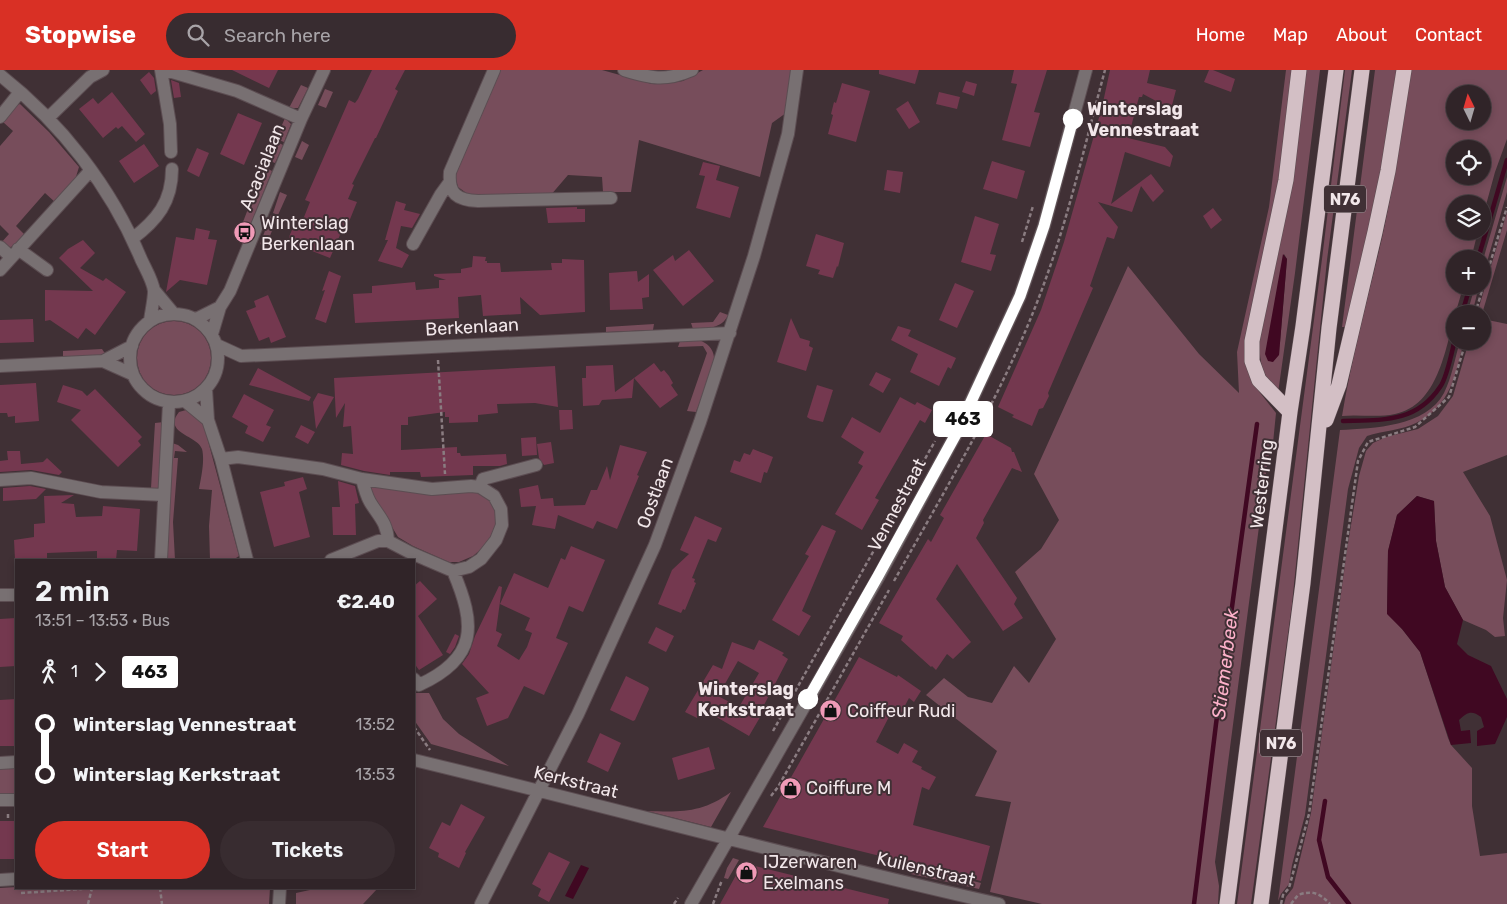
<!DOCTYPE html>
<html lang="en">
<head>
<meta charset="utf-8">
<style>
	:root { --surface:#302428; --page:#382c30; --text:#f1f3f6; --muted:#a8a4a8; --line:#4b4145; --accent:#d93025 }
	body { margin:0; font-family:Rubik,sans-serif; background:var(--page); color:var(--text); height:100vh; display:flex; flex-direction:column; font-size:19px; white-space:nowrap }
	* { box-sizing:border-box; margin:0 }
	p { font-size:16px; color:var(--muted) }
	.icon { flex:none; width:28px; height:28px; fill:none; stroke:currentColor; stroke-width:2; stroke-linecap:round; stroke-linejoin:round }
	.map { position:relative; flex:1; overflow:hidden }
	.details { position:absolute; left:15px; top:489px; width:400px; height:330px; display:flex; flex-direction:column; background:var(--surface); border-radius:0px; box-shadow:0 2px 8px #0003,0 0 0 1px var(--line) }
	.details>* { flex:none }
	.badge { padding:0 10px; border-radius:4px; font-size:18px; line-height:32px }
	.needle { width:32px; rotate:355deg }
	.tools { position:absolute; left:1446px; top:15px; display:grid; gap:10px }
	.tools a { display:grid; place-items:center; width:45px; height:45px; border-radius:50%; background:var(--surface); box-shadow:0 2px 8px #0003,0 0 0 1px var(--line); font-size:25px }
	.map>.badge { position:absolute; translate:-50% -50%; box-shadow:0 0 0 2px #fff }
	.legs { display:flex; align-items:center; gap:8px; height:55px; padding:0 20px; font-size:16px }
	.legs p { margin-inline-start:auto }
	.headline { display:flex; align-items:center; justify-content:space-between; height:85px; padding:0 20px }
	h1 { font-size:28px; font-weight:600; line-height:38px }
	.cta { display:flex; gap:10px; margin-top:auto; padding:10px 20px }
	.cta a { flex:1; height:58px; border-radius:30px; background:var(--accent); color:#fff; font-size:20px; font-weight:600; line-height:58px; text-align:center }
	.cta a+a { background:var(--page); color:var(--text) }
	ul { padding:0 20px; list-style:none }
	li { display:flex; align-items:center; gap:18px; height:50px; font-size:19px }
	li i { display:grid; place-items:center; width:8px; height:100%; margin:0 6px; background:currentColor }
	li i::after { content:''; width:12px; height:12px; margin:-6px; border:4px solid; border-radius:50%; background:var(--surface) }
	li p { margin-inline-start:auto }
	li:first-child i { background:linear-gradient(#0000 50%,currentColor 0) }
	li:last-child i { background:linear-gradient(currentColor 50%,#0000 0) }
	header { display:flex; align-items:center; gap:30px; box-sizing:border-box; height:70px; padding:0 25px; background:var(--accent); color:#fff }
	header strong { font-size:24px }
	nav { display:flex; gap:28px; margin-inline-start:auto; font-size:18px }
	.search { width:350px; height:45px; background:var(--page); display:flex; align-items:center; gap:12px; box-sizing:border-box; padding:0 18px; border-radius:28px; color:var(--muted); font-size:19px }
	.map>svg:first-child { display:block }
</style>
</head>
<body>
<header>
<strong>Stopwise</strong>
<div class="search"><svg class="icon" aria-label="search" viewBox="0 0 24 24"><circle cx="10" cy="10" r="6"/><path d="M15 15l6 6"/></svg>Search here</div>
<nav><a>Home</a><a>Map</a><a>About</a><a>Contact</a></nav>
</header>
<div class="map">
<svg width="1507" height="834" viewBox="0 0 1507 834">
	<rect width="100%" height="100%" fill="#403035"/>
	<path fill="#774d5b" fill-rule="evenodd" d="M500,0H602L652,14L671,13L683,11L703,0H791L786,43L772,53L760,107L639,70L631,122H603L602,107L568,105L550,126L469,125L458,117L455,106Z
		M1286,0H1292L1254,315L1276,343L1273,373L1268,388L1215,792L1219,816L1218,834H1042L990,822L1011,732L975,726L997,681L926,625L944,608L968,627L992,633L1014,596L1029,613L1056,569L1015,502L1041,479L1059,450L1034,404L1128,196L1199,284L1239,323L1237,282L1269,137Z
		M1304,0H1320L1295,203L1278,323C1260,301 1259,292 1260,264ZM1284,184L1287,189L1279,285Z
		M1345,0H1352L1327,190L1292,534L1251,834H1237L1322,189Z
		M1375,0H1398L1379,118L1345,257H1342Z
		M1411,0H1507V69L1495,102L1483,146L1482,134H1455V161H1478L1471,189H1455V216H1463C1461,226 1457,237 1455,245C1445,280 1438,335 1395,344C1377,348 1359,344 1342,346C1352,286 1368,228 1382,168C1394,113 1403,57 1411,0ZM1455,24H1482V51H1455ZM1455,79H1482V106H1455Z
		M301,15L308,18L298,38H289Z
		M325,19L333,22L326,38L318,35Z
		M20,34L49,62L79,97L75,110L56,133L45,123L16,156L26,166L18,174L8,178L0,174L9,164L0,155V76L13,61L3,52L14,36Z
		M285,48L291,54L284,72L276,69Z
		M275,71L283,75L275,93L267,90Z
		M302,71L309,75L302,90L295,87Z
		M264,97L272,101L245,168L238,165Z
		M1507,107V122L1483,206V190Z
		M280,122L287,125L278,145L273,143Z
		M1507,142V160L1482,244H1477Z
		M271,145L277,148L266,176L260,174Z
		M1475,216H1479L1472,244H1467Z
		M720,242L728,245C722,259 707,258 693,259L691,253L713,252Z
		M1483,249L1507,254V385L1463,402L1490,446L1507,510L1503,548L1505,566L1495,567L1486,560L1463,550L1445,517L1436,471L1434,431L1417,426L1397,445L1388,481L1387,543L1402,559L1420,582L1448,668L1451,675L1472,698V736L1480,786L1507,783V834H1284L1286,827L1293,818L1311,743L1347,480L1359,406L1366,381L1373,373L1386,367L1418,359L1438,346L1453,326L1469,271H1482Z
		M137 288a37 37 0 1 1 74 0a37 37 0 1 1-74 0Z
		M654,254L653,260L606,262V257Z
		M699,270C707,273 713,278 714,287C714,296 700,332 696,342L687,341L707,283L703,276L678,277L680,271Z
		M1460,271H1464C1455,305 1451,336 1416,353C1403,360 1382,361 1367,366L1359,378L1348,419L1305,745L1292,795L1289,814L1281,824L1278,831L1340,360C1374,358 1426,357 1444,323C1452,307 1455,288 1460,271Z
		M102,279L106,285L63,287V281Z
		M186,340L196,345L204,356L239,486L236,488L237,490H210L209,456L212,420L199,419C201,408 205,391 202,379C197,365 162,363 179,342Z
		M164,352L159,419L151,418L155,353Z
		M172,373L178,375L187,382L175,381L174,388H178L173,452L175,490H165Z
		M367,415L476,421L490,428L496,436L497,454L486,475L473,486L459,492H449L413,476L398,467Z
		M414,618L416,623H429L443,649L459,664L509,696L431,674L414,650Z
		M16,696V724L0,725V697Z
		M731,722L711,757L647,741C682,742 702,743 731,722Z
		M733,788L739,790L728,809L724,808L727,798Z
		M913,796L981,813L979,819L911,804Z
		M16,817L270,818L269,834H0V818Z
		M319,818H378L363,834H296V823Z"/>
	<path fill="#400822" d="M1283,184L1287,189L1279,285L1273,292L1268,291L1265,284Z
		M1417,426L1434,431L1436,471L1445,517L1463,550L1457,574L1468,585L1491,596L1507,629V647L1495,674L1477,676V661L1484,657L1481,647C1472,640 1467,642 1459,650L1461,661L1470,660L1471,673L1451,675L1420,582L1402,559L1387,544L1388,481L1397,445Z
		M581,795L589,798L573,829L565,826Z"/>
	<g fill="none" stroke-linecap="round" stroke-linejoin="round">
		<path stroke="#400822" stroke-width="4.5" d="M1478,189L1507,90
			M1462,244L1470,216
			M1343,351C1382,350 1416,353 1440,317C1447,308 1452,281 1455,269
			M1325,731L1319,770L1328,807L1349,834
			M1194,834L1216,654L1257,354"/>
	</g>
	<path fill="#74384f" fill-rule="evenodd" d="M232,0H278L269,18Z
		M372,0H405L395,19L398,21L376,68H375L352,114L354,115L348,129L357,132L346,159L343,158L330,188L289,172V167L294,155L300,157L310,132L305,130L349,30L355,33L358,29Z
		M879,0H919L915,14L879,4Z
		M1014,0H1047L1034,42L1040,43L1030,77L1002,70L1017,14L1011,13Z
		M1110,0H1150L1147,13L1176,20L1171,39L1143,24L1142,27H1139L1128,68L1165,77L1173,86L1170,97L1125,82L1111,134L1151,104L1164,121L1153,132L1141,116L1132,142L1098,132L1118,157L1114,169L1107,167L1090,216L1093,218L1048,323L1049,326L1043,338L1039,339L1032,356L1012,347L1014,345L998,337L1041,240L1064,172L1102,37Z
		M1209,0H1213L1235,9L1231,22L1204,12Z
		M149,2L154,8L156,21L151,25L140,10Z
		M171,10L179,13L181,27L174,28Z
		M966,11L977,14L974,26L962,22Z
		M842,13L870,21L856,72L828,64L833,45L831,44L834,32L836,33Z
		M112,22L145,64L136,72L122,56L118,59L116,57L103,68L79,39L93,28L98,34Z
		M939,22L960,27L957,39L936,34Z
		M908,31L920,52L909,59L896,39Z
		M238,43L262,53L244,95L220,84Z
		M144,74L159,96L134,113L119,91Z
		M197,78L209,83L199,107L187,101Z
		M992,91L1025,101L1017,129L983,119Z
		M703,92L720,96L716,110L739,117L730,148L696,138L705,106L699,105Z
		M887,100L903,102L900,123L884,120Z
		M396,131L406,134L404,140L420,144L412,158L401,156L396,178L409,185L402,198L378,191L388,170H385Z
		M577,137V139H585V152L548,153L546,138Z
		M1213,138L1222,150L1211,159L1203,146Z
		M975,146L999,154L990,184L996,185L991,201L961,192Z
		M196,158L210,161L208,169L217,170L207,215L180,210L166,222L176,167L194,170Z
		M816,164L844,173L838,197L837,196L833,208L818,204L820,200L806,196Z
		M83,170L95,183L80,198L103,211L106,208L126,222L95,265L86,258L78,269L50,250L45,251V220L93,221L59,188L68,179Z
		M689,180L714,211L683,236L653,200L673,185L675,191Z
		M473,186L486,187L485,191H487V193H500L501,202L552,200L551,193H562V189L584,190L585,242L540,245L520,227L521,244L483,246L481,225L458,227L459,248L355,253L353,224L372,223V216L415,212L416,220L439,218V210H446L434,206V204L461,203V199L472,197Z
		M329,201L341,206L326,253L315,249L325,220L322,221Z
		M637,201L638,212L649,204V227L642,228L643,239L610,240L609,203Z
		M955,213L974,221L957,258L939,250Z
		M268,225L286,267L271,273L269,267L259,271L246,241L256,237L254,231Z
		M791,248L800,268L810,271L809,276L813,278L806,301L777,292Z
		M33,249L34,272L0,273V250Z
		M898,256L911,260L908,266L956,288L951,299L948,297L939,316L910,302L918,284L891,270Z
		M654,293L661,302L664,300L669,306L673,313L671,315L678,325L660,338L634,308Z
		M613,295L615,322L634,308L632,328L602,330L599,335L583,336L582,308H586V296Z
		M555,296L558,337L535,333L497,334L498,343L478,345V352L449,353V347H445V342L408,347V355H401V380L457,377V383H460L461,386L506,384L507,394L500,396H473V405L421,407L420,402H390V405L364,401L341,395L342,383L353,384L351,356L343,357L345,333L336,348L334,308Z
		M258,298L311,327L309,331L249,315Z
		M876,302L891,309L883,323L869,315Z
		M36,313L39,351L15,353V346L8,347L7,343H0V315Z
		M63,315L82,321L87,326L95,319L142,367L138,371L141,375L118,397L71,350L81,340L57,332Z
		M817,315L833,320L823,352L810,349L807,347Z
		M318,323L334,327L316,359L313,332Z
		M244,324L274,340L266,355L271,357L263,372L245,363L248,356L232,347Z
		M900,327L915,335L917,332L932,340L925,353L920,350L875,428L879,430L862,460L835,444L863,396L858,393L864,382L841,367L852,347L880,363Z
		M559,340H572L573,359L560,360Z
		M301,355L315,362L308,374L295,367Z
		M986,364L1011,378L1012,382H1014L1022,402L1012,398L983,450L984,453L976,468L1017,528L1014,534L1023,548L1003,561L957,494L936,529L971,572L953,589L947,584L936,600L932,596L931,597L901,570L903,566L879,553L928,469L931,472L944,448L940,445Z
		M536,367L537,385L522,386L521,368Z
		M551,372L554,393L544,395L539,388L537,374Z
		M620,375L647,382L637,405L639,406L617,459L597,451L593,459L558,445L555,459L532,455L536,436L521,437L519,419L538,415L541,429L553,428L554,436L585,435L591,420H597L607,396L610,410Z
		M753,379L773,387L767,403L764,402L761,413L730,402L734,390L740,392L744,383L750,385Z
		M7,381H20L21,394L43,392L47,388L62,402L59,405L31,400L0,402V391L8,390Z
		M303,407L307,419L299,422L310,467L274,477L260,422L285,416L284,412Z
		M338,411L355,416L359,433L355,434L356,465H333L332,437H340Z
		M30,416L46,419L36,429L3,431V418Z
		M74,425L61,433L74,434L76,447L102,446L103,436L140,439L137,481L117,480L116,490L97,489V481L47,483V490H15L14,470L34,467V454L45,453L44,426Z
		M695,446L722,458L716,472L708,469L692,508L695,509L694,512L696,513L685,540L683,539L681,543L658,534L672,500L689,484L680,480Z
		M822,455L836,461L802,541L811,546L799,566L772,550L809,486L805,484Z
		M571,476L605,490L583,542L569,536L556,568L568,573L544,625L524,616L508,648L487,656L476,628L489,623L462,594L469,584L475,566L499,516L502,517L496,561L502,564L497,576L519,590L527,577L532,563L525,560L530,548L500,534L514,503L548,518L561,488L565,490Z
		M420,511L437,529L418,546L443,585L419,600L414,593V516Z
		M16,548V596L0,597V549Z
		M656,557L674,566L666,582L648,573Z
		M455,564L459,566L455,577L450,584L446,582Z
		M759,570L784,583L782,585L788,589L764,635L766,637L749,666L701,638L697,648L685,642L713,595L722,599L732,572L754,580ZM738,591L759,603L739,637L718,626Z
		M859,587L897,607L898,605L921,621L914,632L909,628L900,645L892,641L876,672L898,684L904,673L918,681L912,692L922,697L921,699L936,707L929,720L922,717L913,755L990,776L981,811L763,757Z
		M626,606L648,617L649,619L635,650L633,651L610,640Z
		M16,629V676H0V630Z
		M600,663L621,673L608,702L587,692Z
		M709,677L715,699L678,710L672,688Z
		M461,734L485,747L465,782L466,783L459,798L438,787L439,783L429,778L442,752L450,756Z
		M0,751H16V789H0Z
		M549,782L570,792L549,832L538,826L541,819L532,814Z
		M747,794L889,829L888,834H720L740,798Z"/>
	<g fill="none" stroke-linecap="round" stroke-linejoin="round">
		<defs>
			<path id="minor" d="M161,0L170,54L171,82
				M165,0L237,21L301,49
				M494,0L450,102C448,124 457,130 478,131L611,128
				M624,0C651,8 664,12 692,0
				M0,5C61,53 111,117 141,189C145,198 153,211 154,221C154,230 151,242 150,251
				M0,47L20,22
				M48,48L90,7L103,0
				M132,169C157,150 172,132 172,99
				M413,174L441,124L449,113
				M0,177L11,187
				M18,179L47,200
				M0,200L91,100
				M154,220L174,244
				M130 288a44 44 0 1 1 88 0a44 44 0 1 1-88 0Z
				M196,249L220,237L230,221L301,49L324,0
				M212,264L220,237
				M217,275L241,286L730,263
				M103,291L132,276
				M0,296L103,291L132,304
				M206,319L208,350L221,389L247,490
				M185,331L208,350
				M221,389L238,387L323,399L362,409L432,419L471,416L480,417L494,426L501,439L502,455L496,470L481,489L469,497L453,501
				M362,409C364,417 366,425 370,432C379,447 387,452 388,471
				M0,410L31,408L101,422L164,425
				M480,417L483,409L536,395
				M161,490L169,333
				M331,490L378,471H388L411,483L453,501C476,555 478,588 419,615L414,609
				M0,525H16
				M414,690C609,737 803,790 999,834
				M0,693L16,692
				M0,730H16
				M0,810L16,809
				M279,834L280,818
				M481,834L578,644L655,475L700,352L754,186L788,64L797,0
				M691,834L879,506L956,364L1020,226L1044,156L1086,0"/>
			<path id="highway" d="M1290,342L1259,310L1252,291V271L1286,110L1299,0
				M1326,350L1339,315L1375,162L1388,101L1404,0
				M1227,834L1290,342L1303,256L1336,0
				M1261,834L1303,513L1329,258L1362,0"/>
		</defs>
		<use href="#minor" stroke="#5c4d52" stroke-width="14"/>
		<use href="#highway" stroke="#5c4d52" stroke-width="16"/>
		<path stroke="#8a7c81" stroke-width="2.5" stroke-dasharray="4 2.5" stroke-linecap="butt" d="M1022,172L1033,136
			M1475,244L1507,137
			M438,290L445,404
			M894,511C949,413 1007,317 1045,211C1070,142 1086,70 1105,0
			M414,657L430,680
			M773,661L935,371
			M771,726L778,717L889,520
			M8,744V750
			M160,818L162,834
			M21,823L82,819L84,818
			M88,834L92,818
			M674,834L678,828
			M713,834L722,810
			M1281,834L1283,825L1289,818L1309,744L1358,391L1368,372L1415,357L1449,327L1466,271
			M1291,834L1298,825C1312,820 1320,823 1330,834"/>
		<use href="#minor" stroke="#787072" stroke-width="12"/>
		<use href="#highway" stroke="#d3bfc5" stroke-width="15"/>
	</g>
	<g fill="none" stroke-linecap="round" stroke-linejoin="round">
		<defs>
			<path id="line-1" d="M808,629L878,506L956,364L1020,226L1044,156L1073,49"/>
		</defs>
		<use href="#line-1" stroke="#fff" stroke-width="11"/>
		<use href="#line-1" stroke="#fff" stroke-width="8"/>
	</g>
	<defs>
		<symbol id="bus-disc" viewBox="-11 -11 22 22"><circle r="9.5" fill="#f09ab7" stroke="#403035"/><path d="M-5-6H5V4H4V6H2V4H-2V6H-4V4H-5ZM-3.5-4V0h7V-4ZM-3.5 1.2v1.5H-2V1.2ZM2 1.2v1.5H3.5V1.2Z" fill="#111"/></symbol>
		<symbol id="shop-disc" viewBox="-11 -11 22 22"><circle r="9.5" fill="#f09ab7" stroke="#403035"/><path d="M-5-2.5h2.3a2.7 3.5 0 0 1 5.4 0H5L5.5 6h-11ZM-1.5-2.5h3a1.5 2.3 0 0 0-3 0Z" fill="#111"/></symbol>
	</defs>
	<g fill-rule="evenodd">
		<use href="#bus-disc" x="232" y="150" width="25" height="25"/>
		<use href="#shop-disc" x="818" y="628" width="25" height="25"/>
		<use href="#shop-disc" x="778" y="706" width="25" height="25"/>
		<use href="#shop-disc" x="734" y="790" width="25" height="25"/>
	</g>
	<g fill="#fff" stroke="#fff" stroke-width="2.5">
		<circle cx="1073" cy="49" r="9"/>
		<circle cx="808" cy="629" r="9"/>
	</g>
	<g text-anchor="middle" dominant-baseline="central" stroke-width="4" stroke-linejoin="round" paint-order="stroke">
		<g fill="#403035" stroke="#bdb0b4" stroke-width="1">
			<rect x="1324" y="115.5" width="42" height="27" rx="4"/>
			<rect x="1260" y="659.5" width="42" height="27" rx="4"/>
		</g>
		<g font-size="16" font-weight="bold" fill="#f2e7ea">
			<text x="1345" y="129">N76</text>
			<text x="1281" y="673">N76</text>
		</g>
		<g font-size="18" font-weight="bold" fill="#f2e7ea" stroke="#403035" text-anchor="start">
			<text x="1087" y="39">Winterslag<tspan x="1087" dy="21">Vennestraat</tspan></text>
			<text x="794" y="619" text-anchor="end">Winterslag<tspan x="794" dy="21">Kerkstraat</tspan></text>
		</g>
		<g font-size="18" fill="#f2e7ea" stroke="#403035">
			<text transform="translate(262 97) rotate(-68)">Acacialaan</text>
			<text transform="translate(472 257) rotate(-3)">Berkenlaan</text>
			<text transform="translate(1262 414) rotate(-83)">Westerring</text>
			<text transform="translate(655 423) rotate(-70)">Oostlaan</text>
			<text transform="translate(897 435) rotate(-62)">Vennestraat</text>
			<text transform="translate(576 712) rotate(14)">Kerkstraat</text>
			<text transform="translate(926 799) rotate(13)">Kuilenstraat</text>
		</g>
		<g font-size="18" fill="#f2e7ea" stroke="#403035" text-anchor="start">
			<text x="261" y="153">Winterslag<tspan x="261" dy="21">Berkenlaan</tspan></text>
			<text x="847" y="641">Coiffeur Rudi</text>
			<text x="806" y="718">Coiffure M</text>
			<text x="763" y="792">IJzerwaren<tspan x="763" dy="21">Exelmans</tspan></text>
		</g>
		<g font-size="19" font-style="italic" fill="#fdb1ca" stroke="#403035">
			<text transform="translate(1225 594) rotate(-83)">Stiemerbeek</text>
		</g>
	</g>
</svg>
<div class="tools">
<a><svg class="needle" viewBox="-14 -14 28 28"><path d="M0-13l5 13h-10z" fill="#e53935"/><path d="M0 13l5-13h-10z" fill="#a8a4a8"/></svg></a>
<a><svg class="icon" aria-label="locate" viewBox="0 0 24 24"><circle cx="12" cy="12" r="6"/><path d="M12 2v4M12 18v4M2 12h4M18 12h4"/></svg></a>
<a><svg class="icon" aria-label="layers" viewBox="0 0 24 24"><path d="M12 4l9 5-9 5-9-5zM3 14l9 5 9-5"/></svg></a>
<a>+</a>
<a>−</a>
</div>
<b class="badge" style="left:963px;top:349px;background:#fff;color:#111">463</b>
<section class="details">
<div class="headline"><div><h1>2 min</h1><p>13:51 – 13:53 · Bus</p></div><b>€2.40</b></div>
<div class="legs"><svg class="icon" aria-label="walk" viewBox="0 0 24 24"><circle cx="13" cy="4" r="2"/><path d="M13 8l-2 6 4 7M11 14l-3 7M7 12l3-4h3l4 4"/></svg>1<svg class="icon" aria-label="forward" viewBox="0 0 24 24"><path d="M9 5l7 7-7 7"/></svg><b class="badge" style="background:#fff;color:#111">463</b></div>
<ul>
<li><i style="color:#fff"></i><b>Winterslag Vennestraat</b><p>13:52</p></li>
<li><i style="color:#fff"></i><b>Winterslag Kerkstraat</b><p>13:53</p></li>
</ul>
<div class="cta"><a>Start</a><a>Tickets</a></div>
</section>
</div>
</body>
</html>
